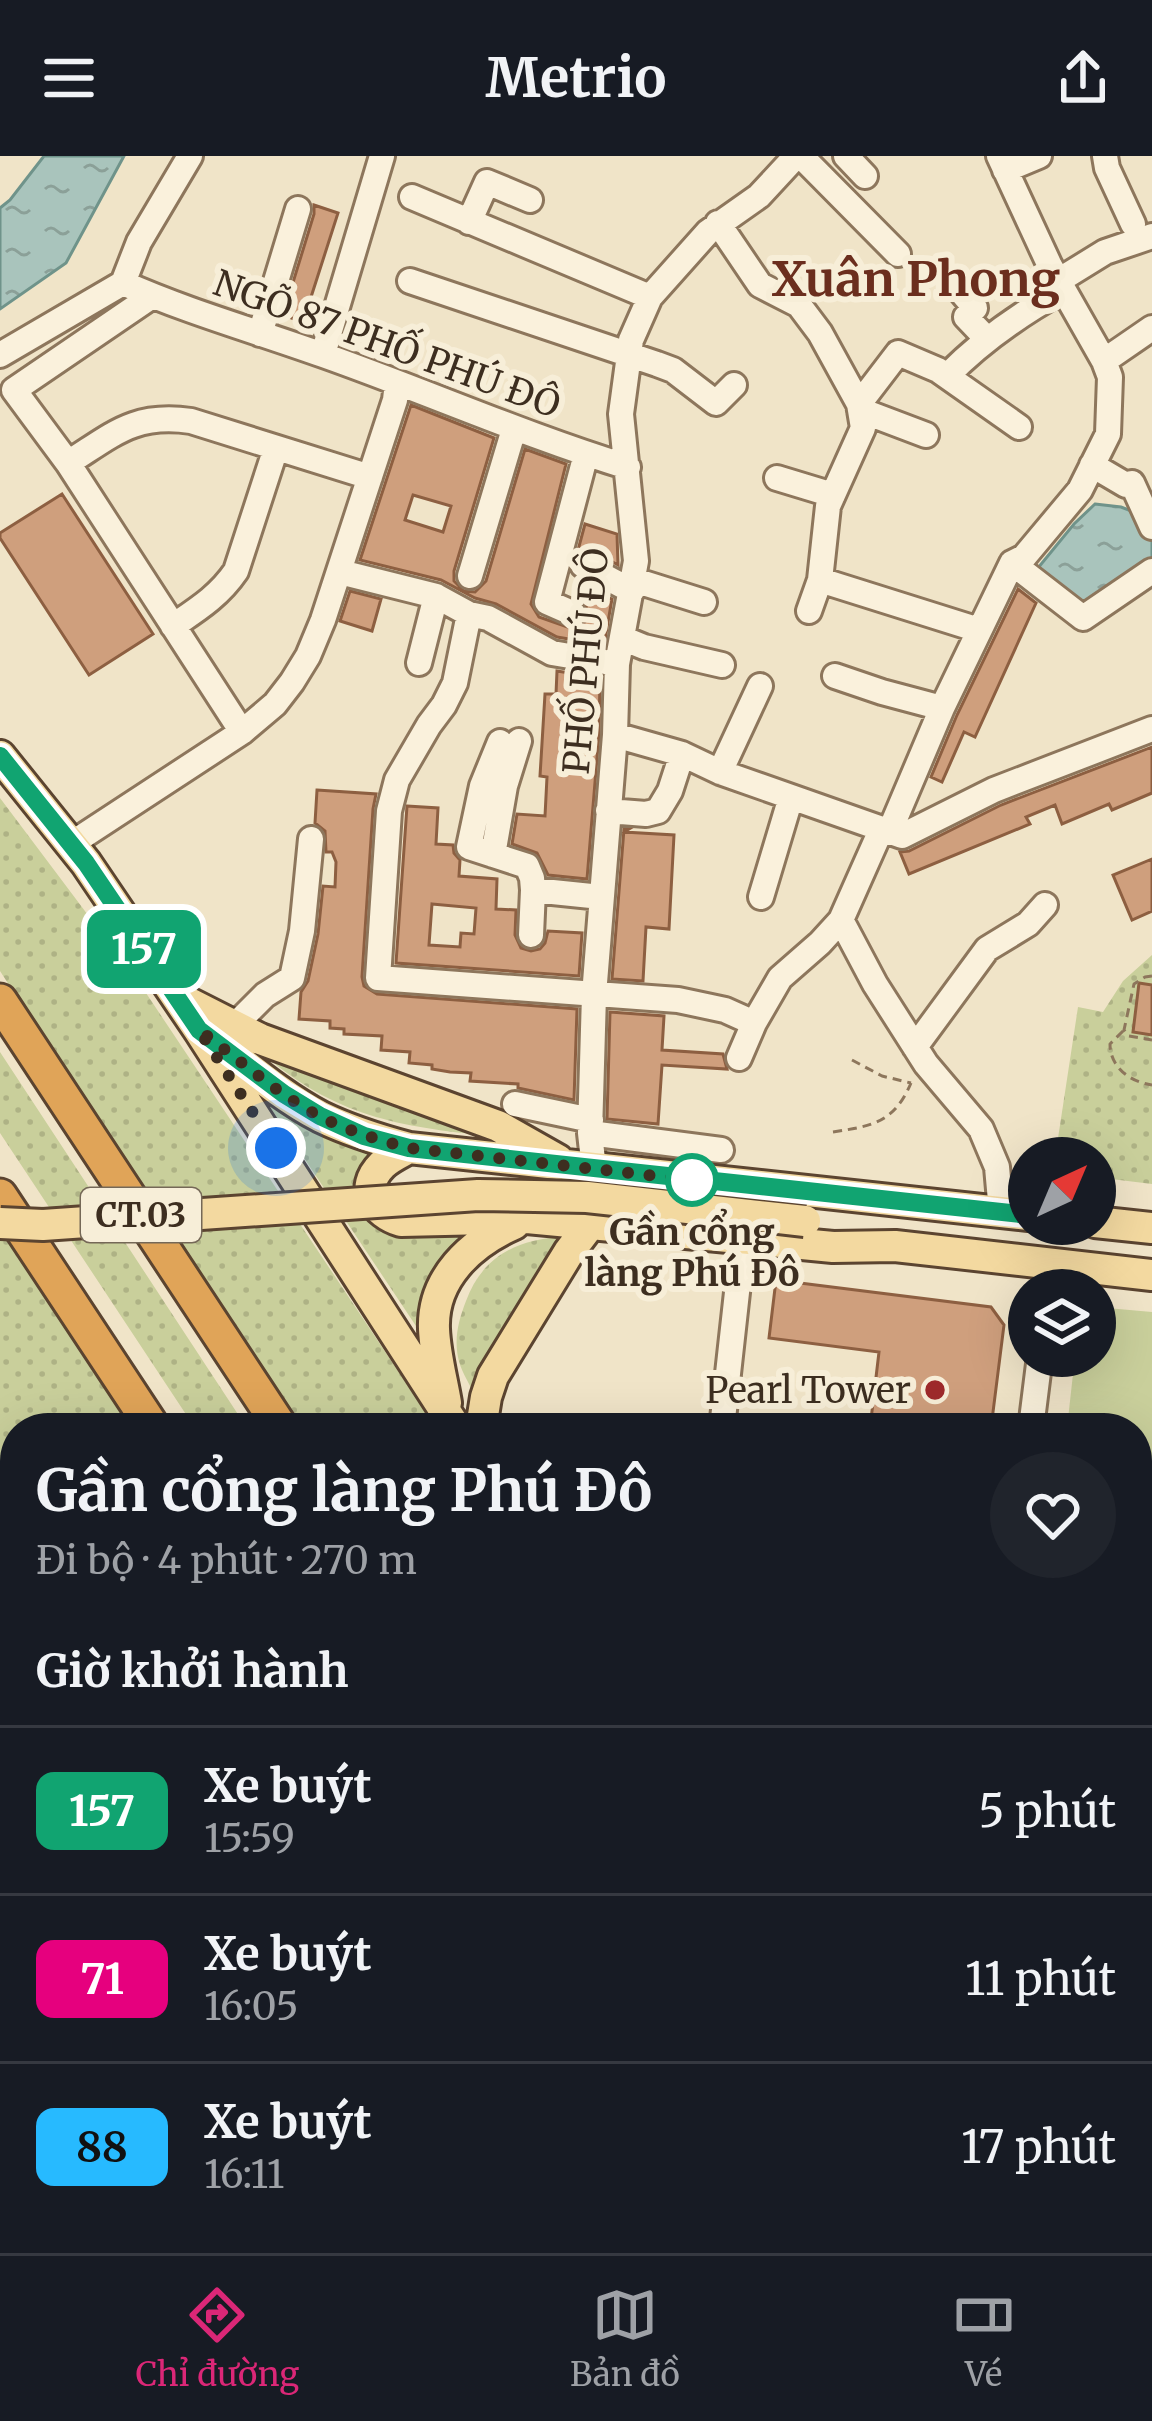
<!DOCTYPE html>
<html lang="vi">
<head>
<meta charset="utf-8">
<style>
	:root { --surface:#171b24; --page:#20242c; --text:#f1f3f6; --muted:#9ea1a6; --line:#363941; --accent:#db2777 }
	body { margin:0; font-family:Merriweather,serif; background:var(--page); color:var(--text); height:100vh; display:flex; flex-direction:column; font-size:45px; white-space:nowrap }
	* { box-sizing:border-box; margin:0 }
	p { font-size:39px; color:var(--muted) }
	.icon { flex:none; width:66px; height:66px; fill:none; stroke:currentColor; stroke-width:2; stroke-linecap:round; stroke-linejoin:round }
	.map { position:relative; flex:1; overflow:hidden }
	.side { position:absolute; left:0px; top:1257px; width:1152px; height:840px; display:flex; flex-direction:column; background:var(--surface); border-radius:48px 48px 0 0; box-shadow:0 12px 48px #0002 }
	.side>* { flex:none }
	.badge { padding:0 24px; border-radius:18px; font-size:42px; line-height:78px }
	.needle { width:78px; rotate:44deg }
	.fabs { position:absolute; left:1008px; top:981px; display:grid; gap:24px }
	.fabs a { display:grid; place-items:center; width:108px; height:108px; border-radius:50%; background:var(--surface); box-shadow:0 12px 48px #0002; font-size:60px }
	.you { position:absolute; width:60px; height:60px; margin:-30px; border:9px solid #fff; border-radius:50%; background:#1a73e8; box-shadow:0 0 0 18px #1a73e833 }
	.map>.badge { position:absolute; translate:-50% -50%; box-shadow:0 0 0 6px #fff }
	h2 { padding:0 36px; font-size:45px; line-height:108px }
	.round { display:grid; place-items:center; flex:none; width:126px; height:126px; border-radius:63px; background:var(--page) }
	.headline { display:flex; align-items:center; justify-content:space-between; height:204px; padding:0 36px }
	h1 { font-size:57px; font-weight:700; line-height:90px }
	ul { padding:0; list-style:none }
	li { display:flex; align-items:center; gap:36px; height:168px; padding:0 36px; border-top:3px solid var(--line) }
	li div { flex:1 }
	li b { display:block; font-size:45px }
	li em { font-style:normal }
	li .badge { min-width:132px; font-weight:700; text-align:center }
	header { display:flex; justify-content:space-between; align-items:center; height:156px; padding:0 36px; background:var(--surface); font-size:54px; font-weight:700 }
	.tabs { display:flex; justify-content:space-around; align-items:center; height:168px; border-top:3px solid var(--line); background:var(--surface); font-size:33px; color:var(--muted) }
	.tabs a { display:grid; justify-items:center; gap:6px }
	.tabs .on { color:var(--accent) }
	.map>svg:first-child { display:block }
</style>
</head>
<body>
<header><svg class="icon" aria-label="menu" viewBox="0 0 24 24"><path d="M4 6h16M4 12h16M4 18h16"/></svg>Metrio<svg class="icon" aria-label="share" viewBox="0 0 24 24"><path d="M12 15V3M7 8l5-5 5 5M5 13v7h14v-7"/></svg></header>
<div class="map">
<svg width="1152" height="2097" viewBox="0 0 1152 2097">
	<defs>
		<pattern id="grass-dots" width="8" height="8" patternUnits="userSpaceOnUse" patternTransform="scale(3)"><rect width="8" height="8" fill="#c9cf9b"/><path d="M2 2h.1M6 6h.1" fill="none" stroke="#aeb285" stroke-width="1.8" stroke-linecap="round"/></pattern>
		<pattern id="cemetery-stones" width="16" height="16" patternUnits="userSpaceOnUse" patternTransform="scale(3)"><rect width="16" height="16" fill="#bfc49a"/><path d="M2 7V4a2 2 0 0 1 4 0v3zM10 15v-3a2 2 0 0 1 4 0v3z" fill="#9ca07d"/></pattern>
		<pattern id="water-ripples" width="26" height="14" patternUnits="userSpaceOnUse" patternTransform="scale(3)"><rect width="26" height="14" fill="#a9c4bc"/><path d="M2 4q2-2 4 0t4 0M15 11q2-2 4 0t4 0" fill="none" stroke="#8ba098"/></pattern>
	</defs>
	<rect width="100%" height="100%" fill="#f0e4c8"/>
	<path fill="url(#grass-dots)" d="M0,642L142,831L436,1272H296L0,815Z
		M1152,799V1028L1095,1021V1002H1055L1078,851L1103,856L1123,825Z
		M0,896L247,1272H195L0,977Z
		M262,897L491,980C399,971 334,960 262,897Z
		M262,939L385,995L356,1029L475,1073L420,1176Z
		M562,1081L498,1179L473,1236C468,1225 460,1213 458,1201C454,1181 459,1163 466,1145C482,1101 517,1083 562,1081Z
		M0,1084H21L144,1272H15V1318L0,1310Z
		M821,2082H978L988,2097H831Z"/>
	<path fill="url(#cemetery-stones)" d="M159,2082H566L568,2097H160Z"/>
	<path fill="#c9cf9b" d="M1107,1152L1152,1156V2097H1070L1061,2082H1137V1272H1067L1075,1200H1095V1163Z"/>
	<path fill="url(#water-ripples)" stroke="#6f938a" stroke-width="3" d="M44,0H124L66,107L0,153V52L10,44Z
		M1095,348L1121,351L1142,359L1152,380V406L1081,455L1033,418L1074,368Z"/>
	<path fill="#cf9f7d" stroke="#8d5f41" stroke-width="3" fill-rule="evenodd" d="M314,49L338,57L303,166L283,159L314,58Z
		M411,249L494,282L454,415V425L464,435L475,436L486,425L525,293L566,308L531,448L539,461L573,473L581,471L587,463L586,448L577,441L580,432L612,443L604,489L557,481L496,448L475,442L441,424L360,404ZM413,339L451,350L443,376L405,364Z
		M62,338L153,478L89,519L0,382V377Z
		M585,368L617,378L618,409L591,394H578Z
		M1018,433L1036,447L975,581L964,576L942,626L931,621L957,559Z
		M350,435L381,443L372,475L340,465Z
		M557,515L600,522L599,578L587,723L548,719L537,697L512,688L517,658L545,660L547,621L540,620L545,538H556Z
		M1152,591V637L1112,654L1109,648L1062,668L1055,649L1026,661L1030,668L909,718L900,696L909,695L1001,649Z
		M317,634L376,638L373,653L362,821L364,830L377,838L577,853L574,944L518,932V928L470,925L471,917L450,916L432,913V909L409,907L410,896L381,894L382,880L344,878V873L330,872V865L299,863L301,836L308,825L318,778L323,730L335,731L336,706L332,696H326L325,675L315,667Z
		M407,650L438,652L436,688L453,689L454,697L460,704L459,720L497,723L496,753L516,754L515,779L521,792L531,795L540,793L545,787L548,775L582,777L579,820L396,807ZM432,748L476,752L474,778L461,777L460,791L429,789Z
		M624,673H629L624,676L674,679L669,773L646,771L643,825L612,823Z
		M1152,703V755L1132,764L1113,719Z
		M1139,827L1152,829V879L1133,876Z
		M610,856L664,860L662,894L723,898L727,913L662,909L658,968L607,963Z
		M776,1124L991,1151L1004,1169L991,1272H870L879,1196L769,1182Z"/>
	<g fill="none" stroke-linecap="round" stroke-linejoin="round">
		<defs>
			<path id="minor" d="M801,0L898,98
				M846,0L865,20
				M1105,0L1107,12L1133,68
				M1005,14L1039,0
				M412,41L650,141
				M469,66L487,26L530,44
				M718,67L760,129L799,149L820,177L859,248L863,272L828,350L820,424L809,455
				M410,125L657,208L673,214L716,247L734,229
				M1058,125L1105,96L1152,80
				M123,127C188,156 256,175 323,199C425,235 524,279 628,311
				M123,127L139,86L190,0
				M958,132L975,152L966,161L987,183
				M152,140L14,234L68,307L242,576
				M260,178L298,53
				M323,198L382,0
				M0,199L123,127
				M1104,205L1152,172
				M947,220C981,185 1020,158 1063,134
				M859,248L898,197L938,214L1019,271
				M860,254L926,279
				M68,307C114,278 134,257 191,265L370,321
				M1092,309L1126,329L1132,327L1152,371
				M777,322L833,339
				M1012,407L1083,462L1152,415
				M583,409L632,435
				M348,418L436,440L469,458L488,462L552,497L617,508
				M470,420L514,273
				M634,424L704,446
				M820,424L979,474
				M572,457L547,446L586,298
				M469,458L455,527L444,549L429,569L397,624L389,655L378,822L678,844L725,854L754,867
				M173,470C198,453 219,440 236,415L276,292
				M622,482L644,491L722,509
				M419,507L436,440
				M835,520L882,536L942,552
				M615,579L682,598L720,616L902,680L994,634L1152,573
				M500,586L482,630L469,691L527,710L532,722L533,734L601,741
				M720,616L760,530
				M608,655L646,658L658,655L670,635L682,598
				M889,677L942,552L1012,407L1024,401L1080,334L1108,278L1110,221L1104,205L1050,110L999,0
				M71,688L242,576L275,548L292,526L308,500L323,464L395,244L397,227
				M493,699L505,630L519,585
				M761,741L791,641
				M841,764L875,828L926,908L981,973L997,1011L1001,1056
				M531,779L533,734
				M233,871L265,839L292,822L302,775L311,683
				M915,891L987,793L1028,768L1045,749
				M739,902L754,867L780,822L820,787L841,764L881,674
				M515,948L591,964
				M590,977L721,994
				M594,1013L590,977L594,839L615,579L617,508L636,405L621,258L631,184L650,141L708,76L759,40L796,0
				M722,1272L743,1082
				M1031,1272L1040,1200
				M0,1444L15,1434
				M0,1785L15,1784
				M241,2082L242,2097
				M311,2082L312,2097
				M450,2082L451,2097"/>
			<path id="major" d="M0,600L86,707L199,874L456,1272
				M189,847L260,883L498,970L558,1004
				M199,874C239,903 277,938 321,961C350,975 379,984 409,992L1029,1059
				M409,992C400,997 389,1002 382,1009C358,1033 375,1057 401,1065L527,1062L833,1091L895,1090L1152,1119
				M1095,1066L1152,1072
				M446,1247C442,1223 435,1198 434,1173C432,1122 471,1087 514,1068
				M481,1272L486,1241L493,1220L569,1096L591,1067
				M0,1334L15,1343
				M593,2082L603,2097
				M999,2082L1009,2097"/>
			<path id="highway" d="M0,845L281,1272
				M0,1040L153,1272
				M686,2082L696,2097
				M815,2082L825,2097"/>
		</defs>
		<use href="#minor" stroke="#8d765c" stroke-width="30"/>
		<use href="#major" stroke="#5b4430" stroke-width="36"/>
		<use href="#highway" stroke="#5b4430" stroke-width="39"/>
		<path stroke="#8d765c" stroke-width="3" stroke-dasharray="9 6" stroke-linecap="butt" d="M1152,820L1145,821L1134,828L1124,874L1129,880L1152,884
			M1123,875L1110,888C1110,911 1130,926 1152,929
			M852,904L882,920L911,927
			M833,976C872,970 894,967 911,927
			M1137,1403L1152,1390
			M1137,1440L1152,1455
			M1137,1580L1152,1555
			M1137,1663L1152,1687
			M1152,1677C1136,1700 1135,1723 1152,1745
			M1137,1745L1147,1740L1152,1732
			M1137,1889L1152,1882
			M1137,2070L1152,2080
			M1094,2082L1113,2097"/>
		<use href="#minor" stroke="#faf1dc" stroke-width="24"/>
		<use href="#major" stroke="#f3d9a0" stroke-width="30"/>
		<use href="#highway" stroke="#e0a458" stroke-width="33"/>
		<defs>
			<path id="major-bridge" d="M0,1067L43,1069L478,1039L587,1041L805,1065"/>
		</defs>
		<use href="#major-bridge" stroke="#5b4430" stroke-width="36" stroke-linecap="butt"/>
		<use href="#major-bridge" stroke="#f3d9a0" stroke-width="30"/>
	</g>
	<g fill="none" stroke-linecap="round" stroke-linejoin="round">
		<defs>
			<path id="line" d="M0,600L86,707L199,874L284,938L320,960L364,980L409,992L1029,1059"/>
		</defs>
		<use href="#line" stroke="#fff" stroke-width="27"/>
		<use href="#line" stroke="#11a471" stroke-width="18"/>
		<path stroke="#3d2e20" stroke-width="12" stroke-dasharray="0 21.6" d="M276,992L199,874C239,903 277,938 321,961C349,975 379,984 409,992L692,1024"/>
	</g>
	<circle fill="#fff" stroke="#11a471" stroke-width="6" cx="692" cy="1024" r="24"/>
	<circle fill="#9e2a2b" stroke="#f7eed8" stroke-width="4.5" cx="935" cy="1234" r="12"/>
	<g text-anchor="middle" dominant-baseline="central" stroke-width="12" stroke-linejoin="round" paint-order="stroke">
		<rect fill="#f7eed8" stroke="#756857" stroke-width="3" x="81" y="1032" width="120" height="54" rx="9"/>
		<g font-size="33" font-weight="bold" fill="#3d2e20">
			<text x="141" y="1059">CT.03</text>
		</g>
		<g font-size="36" fill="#3d2e20" stroke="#f7eed8">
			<text transform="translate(387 188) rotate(20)">NGÕ 87 PHỐ PHÚ ĐÔ</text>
			<text transform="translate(586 505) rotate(-85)">PHỐ PHÚ ĐÔ</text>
		</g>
		<g font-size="36" font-weight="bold" fill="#3d2e20" stroke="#f7eed8">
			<text x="692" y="1076">Gần cổng<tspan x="692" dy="41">làng Phú Đô</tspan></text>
		</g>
		<g font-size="36" fill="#3d2e20" stroke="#f7eed8" text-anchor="end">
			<text x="911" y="1234">Pearl Tower</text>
		</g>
		<g font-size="48" font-weight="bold" fill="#6b2e1e" stroke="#f7eed8">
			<text x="916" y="123">Xuân Phong</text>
		</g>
	</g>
</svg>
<div class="fabs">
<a><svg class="needle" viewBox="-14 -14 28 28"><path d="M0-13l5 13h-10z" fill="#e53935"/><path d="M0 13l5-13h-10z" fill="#9ea1a6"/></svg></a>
<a><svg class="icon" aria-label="layers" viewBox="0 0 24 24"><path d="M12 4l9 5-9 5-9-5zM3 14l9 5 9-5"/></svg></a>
</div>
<div class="you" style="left:276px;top:992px"></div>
<b class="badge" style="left:144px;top:793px;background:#11a471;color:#fff">157</b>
<section class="side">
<div class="headline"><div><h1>Gần cổng làng Phú Đô</h1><p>Đi bộ · 4 phút · 270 m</p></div><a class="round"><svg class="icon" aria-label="heart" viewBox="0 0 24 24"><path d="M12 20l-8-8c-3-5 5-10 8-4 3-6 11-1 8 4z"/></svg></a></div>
<h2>Giờ khởi hành</h2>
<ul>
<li><span class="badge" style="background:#11a471;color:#fff">157</span><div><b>Xe buýt</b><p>15:59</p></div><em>5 phút</em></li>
<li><span class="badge" style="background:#e6007e;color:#fff">71</span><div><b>Xe buýt</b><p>16:05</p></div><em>11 phút</em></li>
<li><span class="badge" style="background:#27baff;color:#111">88</span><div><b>Xe buýt</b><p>16:11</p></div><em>17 phút</em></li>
</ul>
</section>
</div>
<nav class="tabs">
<a class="on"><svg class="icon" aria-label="directions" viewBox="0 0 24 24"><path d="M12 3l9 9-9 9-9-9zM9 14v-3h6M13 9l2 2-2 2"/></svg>Chỉ đường</a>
<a><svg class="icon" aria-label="map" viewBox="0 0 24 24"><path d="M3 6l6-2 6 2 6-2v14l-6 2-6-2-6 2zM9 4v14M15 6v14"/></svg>Bản đồ</a>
<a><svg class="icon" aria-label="tickets" viewBox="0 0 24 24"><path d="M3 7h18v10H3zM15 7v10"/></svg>Vé</a>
</nav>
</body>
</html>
